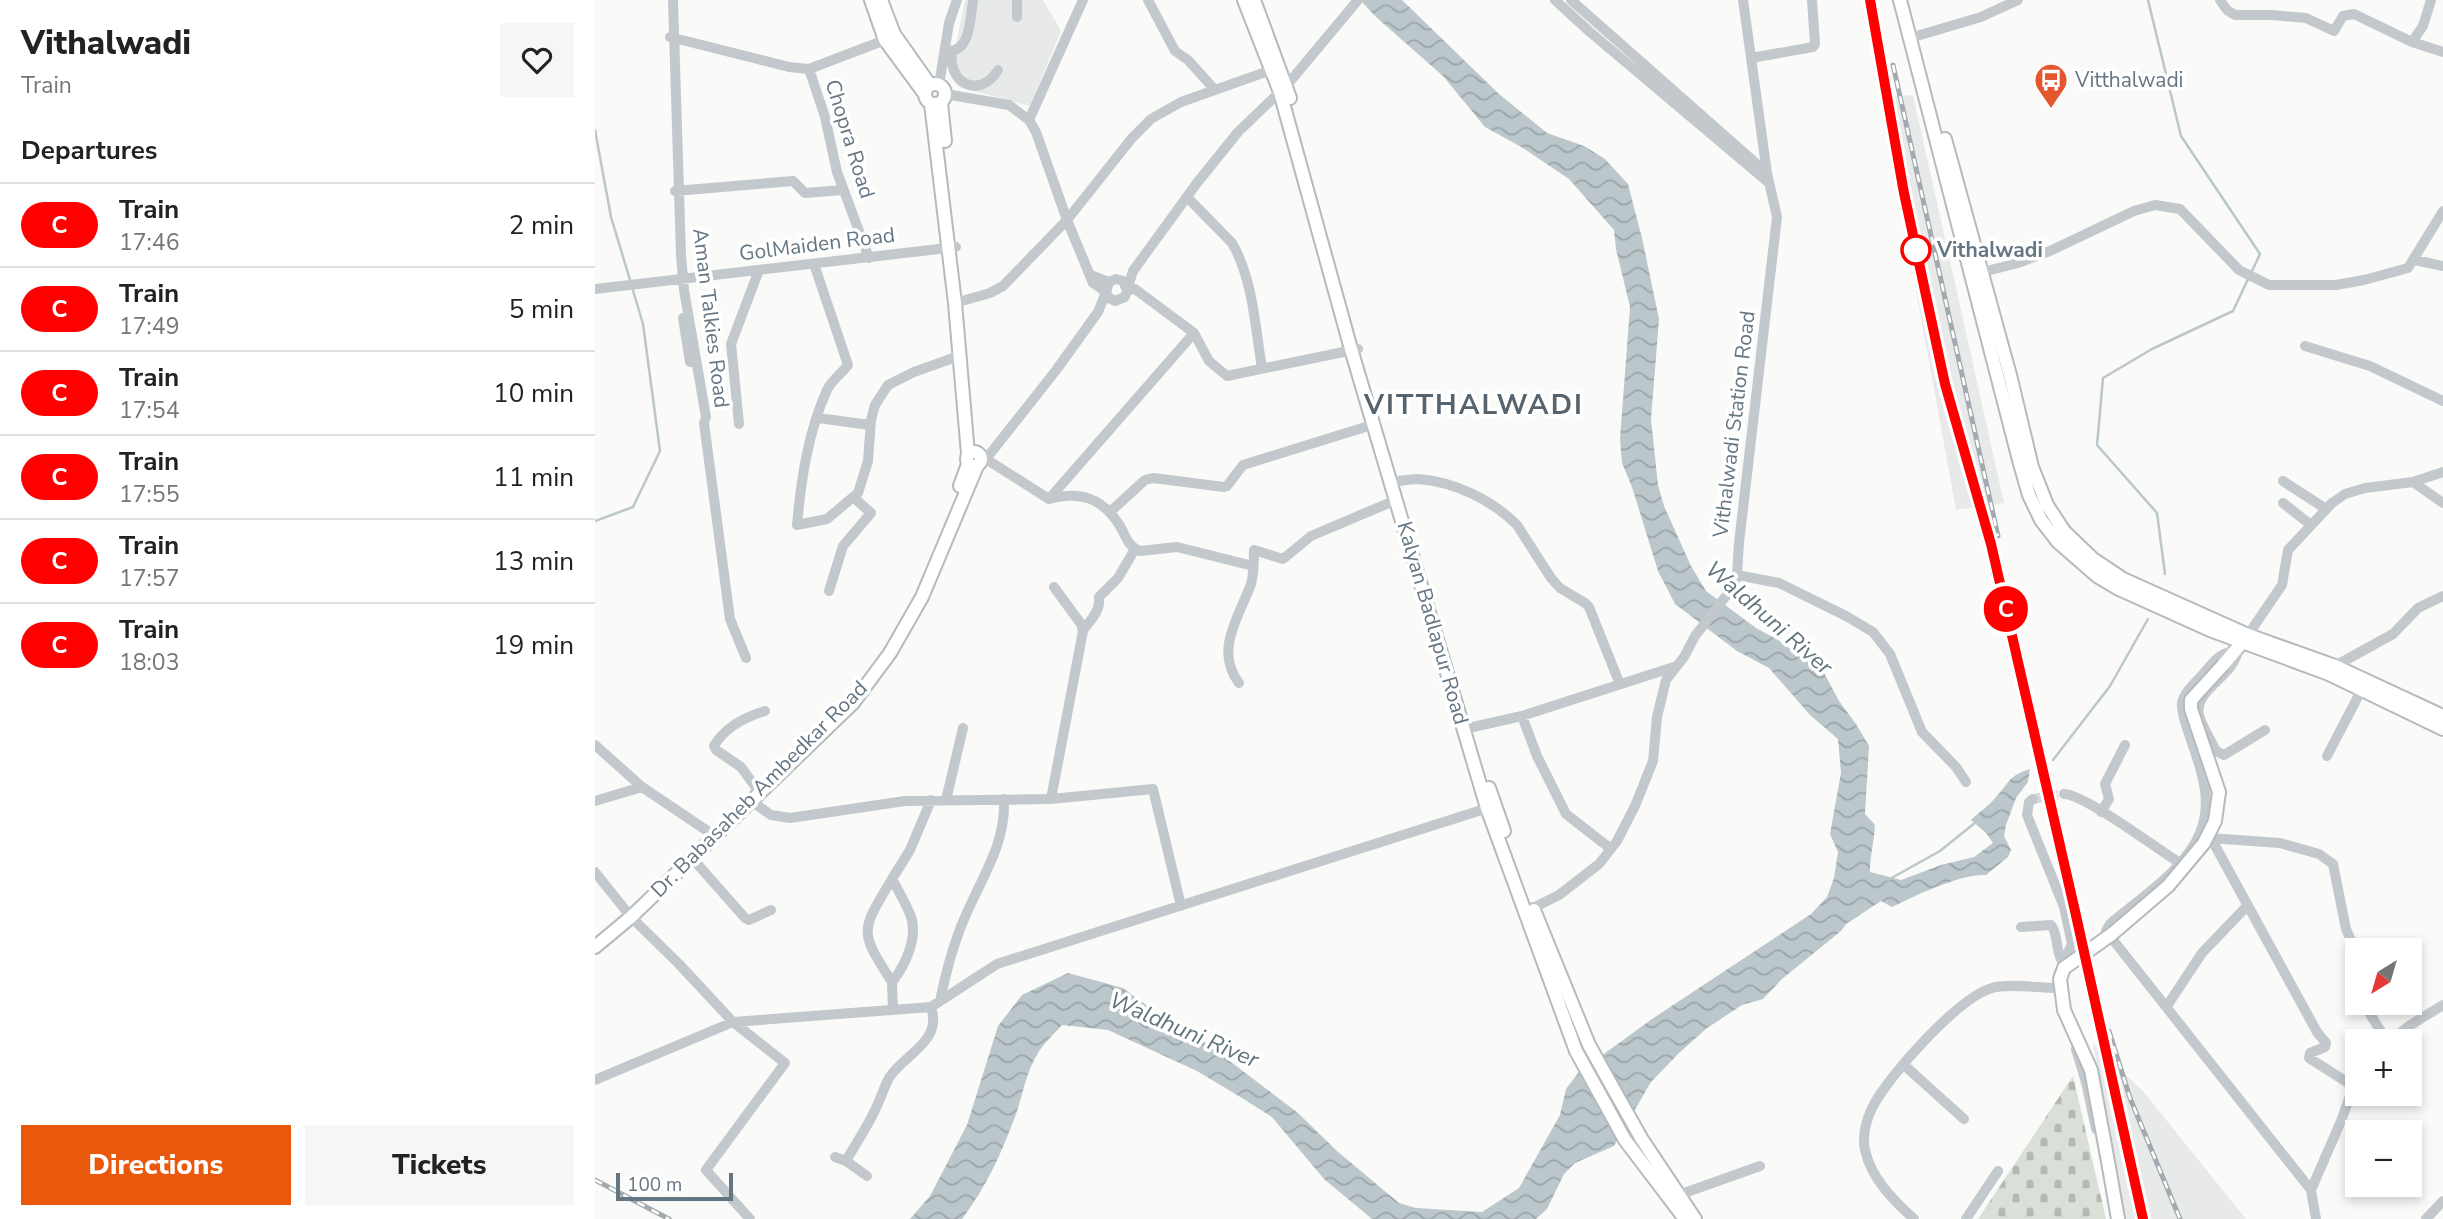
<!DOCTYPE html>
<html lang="en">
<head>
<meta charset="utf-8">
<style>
	:root { --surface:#fff; --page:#f6f6f6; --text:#222; --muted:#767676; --line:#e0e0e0; --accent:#ea580c }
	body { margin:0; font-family:"Nunito Sans",sans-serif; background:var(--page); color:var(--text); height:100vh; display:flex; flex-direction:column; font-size:26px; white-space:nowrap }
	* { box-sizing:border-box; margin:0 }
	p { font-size:23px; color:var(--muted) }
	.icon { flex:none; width:38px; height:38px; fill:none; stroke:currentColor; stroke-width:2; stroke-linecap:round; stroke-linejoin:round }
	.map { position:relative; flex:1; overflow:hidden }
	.drawer { display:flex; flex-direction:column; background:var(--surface); width:595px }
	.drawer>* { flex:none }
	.badge { padding:0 14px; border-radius:23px; font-size:24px; line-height:46px }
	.needle { width:46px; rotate:217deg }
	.fabs { position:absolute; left:1750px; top:938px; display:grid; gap:14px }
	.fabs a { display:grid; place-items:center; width:77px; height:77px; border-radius:0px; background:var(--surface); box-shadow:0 4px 10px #0003; font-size:35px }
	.scale { position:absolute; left:21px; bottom:18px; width:117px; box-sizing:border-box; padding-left:7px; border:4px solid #657683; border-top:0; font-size:19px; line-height:24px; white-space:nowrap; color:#657683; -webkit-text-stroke:5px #fff; paint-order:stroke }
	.map>.badge { position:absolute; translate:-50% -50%; box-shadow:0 0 0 4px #fff }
	h2 { padding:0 21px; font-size:26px; line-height:63px }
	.round { display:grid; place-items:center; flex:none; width:74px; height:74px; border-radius:0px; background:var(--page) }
	.summary { display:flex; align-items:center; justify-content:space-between; height:119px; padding:0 21px }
	h1 { font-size:33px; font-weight:800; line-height:52px }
	.primary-button { display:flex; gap:14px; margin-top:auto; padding:14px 21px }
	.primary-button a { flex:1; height:80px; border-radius:0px; background:var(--accent); color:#fff; font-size:28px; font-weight:800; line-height:80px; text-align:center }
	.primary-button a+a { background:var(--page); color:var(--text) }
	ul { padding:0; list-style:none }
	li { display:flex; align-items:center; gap:21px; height:84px; padding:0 21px; border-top:2px solid var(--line) }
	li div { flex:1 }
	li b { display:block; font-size:26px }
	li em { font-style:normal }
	li .badge { min-width:77px; font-weight:700; text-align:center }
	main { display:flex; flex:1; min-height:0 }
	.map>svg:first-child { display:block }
</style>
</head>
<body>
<main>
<section class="drawer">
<div class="summary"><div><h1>Vithalwadi</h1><p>Train</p></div><a class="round"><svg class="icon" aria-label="heart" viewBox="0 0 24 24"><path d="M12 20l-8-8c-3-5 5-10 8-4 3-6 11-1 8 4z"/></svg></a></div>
<h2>Departures</h2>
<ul>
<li><span class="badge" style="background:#f00;color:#fff">C</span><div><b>Train</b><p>17:46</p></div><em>2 min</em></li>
<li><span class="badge" style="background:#f00;color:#fff">C</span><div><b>Train</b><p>17:49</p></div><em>5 min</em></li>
<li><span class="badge" style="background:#f00;color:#fff">C</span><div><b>Train</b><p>17:54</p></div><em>10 min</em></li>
<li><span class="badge" style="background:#f00;color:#fff">C</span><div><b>Train</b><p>17:55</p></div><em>11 min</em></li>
<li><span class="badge" style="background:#f00;color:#fff">C</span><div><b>Train</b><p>17:57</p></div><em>13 min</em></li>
<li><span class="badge" style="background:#f00;color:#fff">C</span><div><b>Train</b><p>18:03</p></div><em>19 min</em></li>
</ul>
<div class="primary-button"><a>Directions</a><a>Tickets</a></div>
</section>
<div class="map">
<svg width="1848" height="1219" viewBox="0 0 1848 1219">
	<defs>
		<pattern id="cemetery-stones" width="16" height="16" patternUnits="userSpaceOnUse" patternTransform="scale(1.75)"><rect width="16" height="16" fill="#dadfd7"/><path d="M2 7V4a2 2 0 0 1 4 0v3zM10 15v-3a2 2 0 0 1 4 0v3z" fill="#b4b9b4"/></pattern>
		<pattern id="water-waves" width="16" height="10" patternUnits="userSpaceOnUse" patternTransform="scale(1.75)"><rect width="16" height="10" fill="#bbc7cb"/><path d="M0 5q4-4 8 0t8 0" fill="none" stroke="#9ca6aa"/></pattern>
	</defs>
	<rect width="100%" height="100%" fill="#fafaf8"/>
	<path fill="#e8e9e9" d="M370,0H448L466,31L435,106L364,87L355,75Z
		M1318,95L1409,503L1361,510L1286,97Z
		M1498,1044L1547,1090L1651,1219H1530Z"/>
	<path fill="url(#cemetery-stones)" d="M1478,1076L1511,1219H1383Z"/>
	<path fill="url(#water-waves)" d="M765,0H807L904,94L952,133L989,146L1010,159L1033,184L1047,238L1064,319L1056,419L1063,485L1069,506L1096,566L1111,591L1161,628L1183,640L1229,673L1244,701L1261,724L1274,746L1270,814L1280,825C1279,842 1275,856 1275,872L1306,880L1346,865L1379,857L1398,843L1391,833L1376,820C1384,812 1394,806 1401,797C1415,782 1413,776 1435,769L1433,782L1421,798L1411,825L1409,836L1416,850L1413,857L1391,875C1367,873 1319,896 1297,907L1286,901L1251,924L1246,931L1187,979L1168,999L1147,1005L1112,1028L1084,1053L1056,1082L1019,1146L980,1163L969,1174L952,1209L941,1219H777L729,1179L677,1117L647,1098L602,1071L513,1030L467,1025C459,1034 449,1043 443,1053C431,1072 428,1094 421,1114C407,1152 392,1186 367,1219H315L335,1196L372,1125L403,1026L427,995L473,973L528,988L555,1008L602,1036L703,1113L742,1151L804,1203L821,1208L887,1212L924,1188L965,1115L971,1089L984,1072L1057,1019L1216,914L1232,897L1239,878L1243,852L1235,834L1246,773L1243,739L1215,715L1174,668L1142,651L1080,604L1063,571L1037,487L1027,463L1025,439L1035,307L1021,249L1019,230L974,179L928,148L890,127L848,76L781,17Z"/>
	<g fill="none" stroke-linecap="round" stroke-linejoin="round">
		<path stroke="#bbc7cb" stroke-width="2.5" d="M1553,0L1586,136L1665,254L1657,271
			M0,130L16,217L35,280
			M0,521L38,507L65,451L48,324L37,287
			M1570,574L1562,513L1502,445L1508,378L1557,349L1638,311L1654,277
			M1458,760L1515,686L1553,619
			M1293,880L1345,851L1381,822"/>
		<path stroke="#d5d9db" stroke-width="10" stroke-dasharray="10 5" stroke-linecap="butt" d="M1438,799L1469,794"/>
		<defs>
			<path id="major" d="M276,0L290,40L329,93
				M286,0L299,34L335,85
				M649,0L685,92L756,349L892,808L981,1051L1030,1140L1090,1219
				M659,0L695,98
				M1305,0L1424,460L1434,495L1446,520L1463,542L1502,576L1524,589L1615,630L1734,674L1848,729
				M330 94a10 10 0 1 1 20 0a10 10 0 1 1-20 0Z
				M346,103L350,141
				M336,104L360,303L373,454
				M1350,139L1415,375L1437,467L1452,505L1469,531L1498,559L1528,579L1653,635L1740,666L1848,716
				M372 459a7 7 0 1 1 14 0a7 7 0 1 1-14 0Z
				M365,486L373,464
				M1628,665L1651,638
				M894,788L909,831
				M939,910L994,1045L1046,1138L1100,1219
				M0,947L36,917L258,703L295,653L327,597L382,466
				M1514,1167L1523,1219"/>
		</defs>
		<use href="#major" stroke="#b5babe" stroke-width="16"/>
		<path stroke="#c3c8cc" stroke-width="10" d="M78,0L86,255L89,290L111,417L109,423L135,619L151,658
			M553,0L580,51L593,60L620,90
			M960,0L995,32L1174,183
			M976,0L1172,173
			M1625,0L1632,10L1640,15H1677L1711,18L1739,31L1748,16L1759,14L1817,42L1828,26L1836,0
			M422,17V0
			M75,37L194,67L214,69L290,40
			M1315,38L1386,17L1423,0
			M1817,42L1848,52
			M351,51C376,53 375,19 378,0
			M357,52C353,86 386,98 403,70
			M1156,58L1218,47L1220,44L1217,0
			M214,69L230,117L242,172L274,258
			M344,85L354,23L362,0
			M350,94L414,105L434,120L441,132L472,220L498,283L511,292L503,312L462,369L391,459L386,458
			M434,120L488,0
			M80,191L198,181L210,193L248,190
			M592,197L637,243C658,279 660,327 667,368
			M1820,260L1848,266
			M219,264L253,365C247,373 236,381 232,390C213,432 206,480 202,525L232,519L263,493L273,461L276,420L280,405L293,385L319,372L364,356
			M1380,274L1423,263L1455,251L1539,211L1560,205L1585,209L1644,270L1674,285H1741L1769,280L1813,268L1848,211
			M495,275L514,282L521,279L528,281L532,290L530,297L520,301L514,298L511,292L514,282
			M0,289L361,247
			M360,303L395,293L408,286L472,220L537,138L556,119L586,102L682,68
			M88,318L95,362
			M1710,346L1775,366L1848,401
			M763,349L632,376L614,361L599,333L540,289L532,290L538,271L602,183L643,132L692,85L763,0
			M223,418L275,425
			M144,424L136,344L164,270
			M391,459L454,499L599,333
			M1688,481L1731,509
			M797,482C806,481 815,479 824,479C860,482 897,500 922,525L956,578L965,588L990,603L994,607L1024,682
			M1818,482L1848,503
			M454,499C485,491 507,497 525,526C531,536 533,547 545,551L582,547L658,566
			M1688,503L1716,525
			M515,512L550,480L558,478L629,487L632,486L648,465L780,424
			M1142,575L1184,583L1251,616L1278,632L1295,654L1327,732L1361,767L1371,782
			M234,591L248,546L276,513L258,497
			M488,630C496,620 506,610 504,597L523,578L540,549
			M1653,635L1687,585L1693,550L1737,503L1750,494L1770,488L1818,482L1848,472
			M1740,666L1798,634L1823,608L1848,596
			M644,683C619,650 644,617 656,584C659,574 659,561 659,550L688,559L716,536L801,500
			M927,716L942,756L971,814L1016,849
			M869,729L927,716L1082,666
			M1670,730L1629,755L1621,751C1616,740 1607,727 1604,715C1598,690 1639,677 1643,650C1626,652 1620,660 1609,673C1602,681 1589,692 1587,703C1586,713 1591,725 1594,734C1605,767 1619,799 1605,833C1591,869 1544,899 1515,924L1511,931L1716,1190L1721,1219
			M0,745L47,787
			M1732,756L1767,689
			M165,793L146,767L121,750L119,746C130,727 150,717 170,711
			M1469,794C1491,795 1562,849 1585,863
			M456,799L488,631L486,624L459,587
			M1438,799L1434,802L1432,815L1469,907L1477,944L1463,975
			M351,800L368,728
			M0,801L47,787L120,836
			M156,801L176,815L195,818L310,801L456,799L558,789L586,906
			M1506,812L1514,799L1510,784L1530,745
			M1614,838L1685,843L1724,854L1738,864L1751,929L1762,954
			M1617,840L1722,1032L1731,1043L1730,1047L1715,1053L1714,1058L1758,1086
			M97,858L150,918L154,920L176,910
			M0,872L36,917L83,963L138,1022L190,1063L111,1170L155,1219
			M297,879C266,931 263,930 297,982
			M932,911L964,895L1004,864L1022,841L1040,806L1058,761L1062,717L1071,680L1089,657L1100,636L1138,587L1142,575L1144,543L1182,217L1172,173L1148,0
			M1426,927L1456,925C1464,935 1460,950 1467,961
			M345,1001C351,972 358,944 370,917C387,877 411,844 409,799
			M1773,1003L1775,1014L1792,1041
			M1572,1006L1607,953L1653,905
			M298,1010L297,982C311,965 324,935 315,914C310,902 303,890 297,879L315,850L336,800
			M1795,1041L1814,1026L1848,1005
			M1481,1049L1491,1082L1501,1129
			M1309,1065L1369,1119
			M0,1080L138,1022L336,1007L402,964L896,807
			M240,1157L251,1161C261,1143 273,1126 281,1108C286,1098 289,1087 294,1078C309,1054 348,1042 336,1007
			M251,1161L272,1176
			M1716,1190L1746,1121L1762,1077
			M1078,1197L1165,1166
			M1319,1219C1298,1200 1276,1178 1270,1150C1267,1136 1271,1121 1277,1108C1293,1076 1363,998 1397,988C1411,983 1446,988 1461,988
			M1371,1219L1403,1171
			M1831,1219L1848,1201"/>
		<use href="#major" stroke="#fff" stroke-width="12"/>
		<defs>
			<path id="rail" d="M1275,0L1309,193L1350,384L1396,544L1480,911L1548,1219
				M1298,65L1403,536
				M1514,1031L1535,1098L1585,1219
				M0,1180L74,1219"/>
		</defs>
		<use href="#rail" stroke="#a2aab0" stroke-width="5"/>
		<use href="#rail" stroke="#fff" stroke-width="2.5" stroke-dasharray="8" stroke-linecap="butt"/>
		<defs>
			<path id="major-bridge" d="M1514,1167L1496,1070L1469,1010L1465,979L1469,968L1517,934L1573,886L1609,843L1620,821L1624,792L1596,709V700L1628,665"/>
		</defs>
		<use href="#major-bridge" stroke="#b5babe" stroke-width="16" stroke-linecap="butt"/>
		<use href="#major-bridge" stroke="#fff" stroke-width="12"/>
	</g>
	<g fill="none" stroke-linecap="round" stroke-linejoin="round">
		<defs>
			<path id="line" d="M1275,0L1309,193L1350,384L1396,544L1480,911L1548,1219"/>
		</defs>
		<use href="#line" stroke="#fff" stroke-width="16"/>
		<use href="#line" stroke="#f00" stroke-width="10"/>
	</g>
	<defs>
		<symbol id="bus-pin" viewBox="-11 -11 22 30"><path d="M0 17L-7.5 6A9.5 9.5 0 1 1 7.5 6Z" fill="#e4572e" stroke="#fff"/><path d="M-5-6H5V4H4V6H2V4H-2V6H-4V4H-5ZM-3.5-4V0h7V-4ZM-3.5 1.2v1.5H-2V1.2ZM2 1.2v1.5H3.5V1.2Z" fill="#fff"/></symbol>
	</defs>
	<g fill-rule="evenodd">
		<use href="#bus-pin" x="1437" y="61" width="38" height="52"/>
	</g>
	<circle fill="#fff" stroke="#f00" stroke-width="3.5" cx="1321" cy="250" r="14"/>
	<g text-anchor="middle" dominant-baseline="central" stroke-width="7" stroke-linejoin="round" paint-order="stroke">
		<g font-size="21" fill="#657683" stroke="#fff" text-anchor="start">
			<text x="1480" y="80">Vitthalwadi</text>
		</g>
		<g font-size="21" fill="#657683" stroke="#fff">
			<text transform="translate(255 139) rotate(73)">Chopra Road</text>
			<text transform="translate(222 244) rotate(-7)">GolMaiden Road</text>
			<text transform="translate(116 318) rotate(83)">Aman Talkies Road</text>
			<text transform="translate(1139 424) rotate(-83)">Vithalwadi Station Road</text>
			<text transform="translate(838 623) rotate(74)">Kalyan Badlapur Road</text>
			<text transform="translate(164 789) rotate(-45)">Dr. Babasaheb Ambedkar Road</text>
		</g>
		<g font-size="21" font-weight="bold" fill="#657683" stroke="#fff" text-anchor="start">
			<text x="1342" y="250">Vithalwadi</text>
		</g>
		<g font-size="23" font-style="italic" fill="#60757c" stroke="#fff">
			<text transform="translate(1174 618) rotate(41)">Waldhuni River</text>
			<text transform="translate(589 1030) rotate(23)">Waldhuni River</text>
		</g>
		<g font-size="28" font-weight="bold" letter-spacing="2" fill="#57646e" stroke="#fff">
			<text x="879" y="405">VITTHALWADI</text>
		</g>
	</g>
</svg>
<div class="fabs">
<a><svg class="needle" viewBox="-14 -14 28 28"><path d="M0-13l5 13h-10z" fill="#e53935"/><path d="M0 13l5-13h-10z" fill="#767676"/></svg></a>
<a>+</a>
<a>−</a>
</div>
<div class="scale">100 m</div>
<b class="badge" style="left:1411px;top:609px;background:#f00;color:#fff">C</b>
</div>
</main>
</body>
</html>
